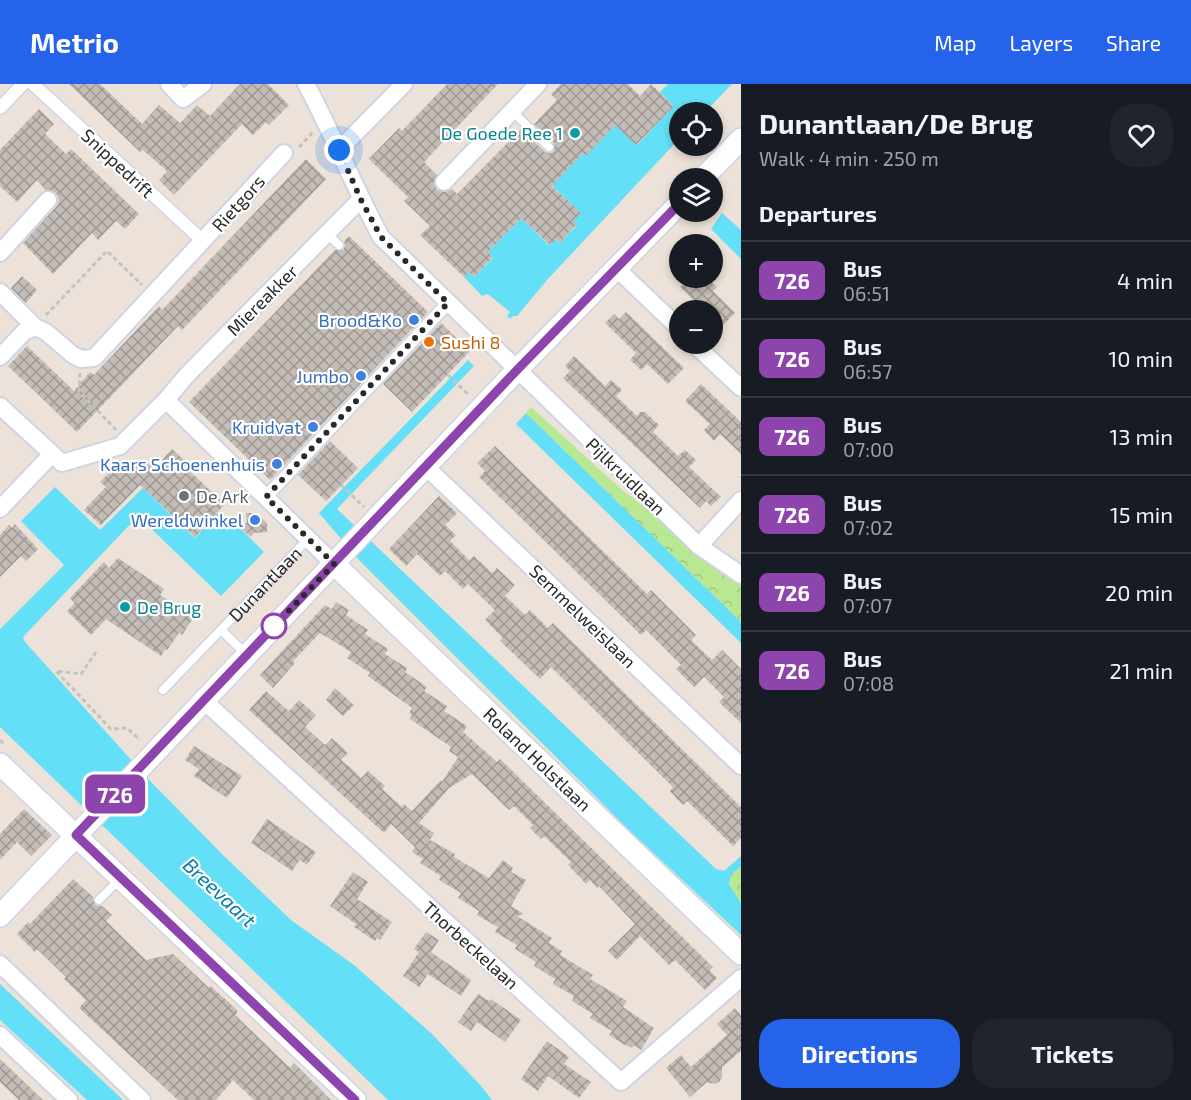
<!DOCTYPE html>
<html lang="en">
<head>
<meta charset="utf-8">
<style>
	:root { --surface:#171b24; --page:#20242c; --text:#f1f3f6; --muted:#9ea1a6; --line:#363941; --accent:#2563eb }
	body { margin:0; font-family:"Exo 2",sans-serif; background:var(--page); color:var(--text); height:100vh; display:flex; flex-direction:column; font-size:22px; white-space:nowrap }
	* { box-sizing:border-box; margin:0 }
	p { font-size:20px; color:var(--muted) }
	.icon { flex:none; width:33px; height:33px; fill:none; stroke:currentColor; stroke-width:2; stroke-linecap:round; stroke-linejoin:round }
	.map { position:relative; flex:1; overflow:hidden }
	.side { display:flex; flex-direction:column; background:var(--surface); width:450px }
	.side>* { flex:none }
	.badge { padding:0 12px; border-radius:9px; font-size:21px; line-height:39px }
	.controls { position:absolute; left:669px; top:18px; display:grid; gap:12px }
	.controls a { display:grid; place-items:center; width:54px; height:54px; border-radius:50%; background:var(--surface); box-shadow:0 3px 9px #0003; font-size:30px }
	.you { position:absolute; width:30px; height:30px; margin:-15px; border:4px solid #fff; border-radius:50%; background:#1a73e8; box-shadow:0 0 0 9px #1a73e833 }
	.map>.badge { position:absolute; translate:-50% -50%; box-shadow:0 0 0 3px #fff }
	h2 { padding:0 18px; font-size:22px; line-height:54px }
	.round { display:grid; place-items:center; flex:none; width:63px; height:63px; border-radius:24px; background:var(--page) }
	.overview { display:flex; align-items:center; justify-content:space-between; height:102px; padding:0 18px }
	h1 { font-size:28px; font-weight:700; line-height:45px }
	.button { display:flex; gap:12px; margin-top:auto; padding:12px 18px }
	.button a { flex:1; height:69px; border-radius:24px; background:var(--accent); color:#fff; font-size:24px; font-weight:700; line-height:69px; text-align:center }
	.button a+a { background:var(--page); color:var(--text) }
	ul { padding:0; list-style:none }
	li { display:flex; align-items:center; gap:18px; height:78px; padding:0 18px; border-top:2px solid var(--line) }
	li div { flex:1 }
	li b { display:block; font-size:22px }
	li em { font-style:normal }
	li .badge { min-width:66px; font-weight:700; text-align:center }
	header { display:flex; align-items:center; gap:36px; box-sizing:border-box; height:84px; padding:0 30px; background:var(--accent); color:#fff }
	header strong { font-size:28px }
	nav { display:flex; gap:33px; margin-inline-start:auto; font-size:21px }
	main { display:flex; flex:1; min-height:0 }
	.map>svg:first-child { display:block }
</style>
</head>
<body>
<header>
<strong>Metrio</strong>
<nav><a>Map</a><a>Layers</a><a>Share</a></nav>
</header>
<main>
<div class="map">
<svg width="741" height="1016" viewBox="0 0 741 1016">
	<defs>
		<pattern id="forest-crowns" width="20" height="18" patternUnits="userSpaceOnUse" patternTransform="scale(1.5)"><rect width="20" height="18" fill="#b8e891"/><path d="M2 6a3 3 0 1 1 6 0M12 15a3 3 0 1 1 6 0" fill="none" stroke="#9ec77d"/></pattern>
		<pattern id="building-cross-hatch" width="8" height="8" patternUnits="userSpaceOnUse" patternTransform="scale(1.5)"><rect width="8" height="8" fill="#c4bcb6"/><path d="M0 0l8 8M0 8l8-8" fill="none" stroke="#9f9994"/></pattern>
	</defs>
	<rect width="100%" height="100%" fill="#ece2d9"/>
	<path fill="url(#forest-crowns)" d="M531,323L620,404L741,500V538L526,329Z
		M741,783V819L729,800L730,790Z"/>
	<path fill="#63e0f7" d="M668,0H732L705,28H680L679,55L547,196L517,232H513L510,235L507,232L510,228L488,210L482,212L464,193L469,188L474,193L493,174L488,168L521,134L549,161L556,155L560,159L577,141L573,137L580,129L552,101L583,69L585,71L615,41L637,61L674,22L660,8Z
		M722,129L741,146V175L711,145Z
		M468,276L474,282L337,425L716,785L724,787L741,772V783L731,790L729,800L741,819V851L629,746L360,477L319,429Z
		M526,329L741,538V559L516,340Z
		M55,403L100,446L143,404L195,454L218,429L224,434L228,432L264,468L221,512L138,432L23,553L25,558L152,699L224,772L291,836L354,881L432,950L482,1003L492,1016H388L0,643V545L64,481L21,437Z
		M0,900L123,1016H87L0,936Z"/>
	<path fill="url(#building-cross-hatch)" d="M69,0H100L142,40L159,21L180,39L197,21L210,32L240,0H268L289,21L269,41L266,38L253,51L242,40L174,111L159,96L167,87L143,66L140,68Z
		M447,0H498L424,78L437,91L434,100L437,106L446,108L452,105L457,110L521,45L545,68L550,69L554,67V59L534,40L557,16L551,10L561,0H628L640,12L651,0L674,22L636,61L615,41L586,72L583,69L552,102L581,129L573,137L577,140L560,159L556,155L550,161L521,134L488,168L493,173L474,193L469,188L464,193L420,151L430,142L404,117L408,113L369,75L399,44L402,47Z
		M39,25L54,40L45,50L66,70L71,65L139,130L125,145L116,137L98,156L92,149L53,190L23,159L56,123L59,118L58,112L55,108L46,106L37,96L17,118L0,102V66Z
		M306,75L326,95L182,246L178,242L77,348L8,282L27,262L74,307L90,288L94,291L159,222L162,226Z
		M349,152L428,228L270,396L189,318L335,166H343L345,162L344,157Z
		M22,192L37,206L26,219L11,204Z
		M689,194H707L717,203L713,207L735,229L712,253V226H704L680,203Z
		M626,228L684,284L668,300L647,280L641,286L630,276L636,269L605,239L614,230L619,235Z
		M441,239L470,267L412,328L383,300Z
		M574,272L605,302L611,296L617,301L622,306L616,312L637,332L640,328H645L659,341L653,348L678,372L685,366L696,376L689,383L721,413L711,422L706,417L700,424L563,294L570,287L565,282Z
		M701,300L741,338V370L720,350L714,357L704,346L710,340L685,317Z
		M330,357L358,384L326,417L298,391Z
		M495,362L647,510L651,506L696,551L691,556L712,576L722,566L741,585V639L719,618L724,613L704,593L694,603L676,585L681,581L646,546L641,551L479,393L485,387L477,379Z
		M172,365L188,380L185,383L225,420L195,453L140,401L101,441L84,426L106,403L100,398L114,384L120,389L128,380L133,385L142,376L148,381L157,372L161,377Z
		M439,412L457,429L445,441L456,451L450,457L469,476L474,472L492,489L497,484L515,501L505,512L525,531L530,526L548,544L553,539L741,723V754L733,762L687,717L683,721L676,714L670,707L673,703L551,583L540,595L500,557L503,554L485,536L495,526L468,500L463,505L445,487L440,492L417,470L406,482L389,465Z
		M246,429H256L267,439V448L254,449L251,453L241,444L247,438Z
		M15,440L38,465L26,477L21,472L0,493V451L9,441L12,444Z
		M118,474L164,505L160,511L194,533L182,551L179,549L167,566L165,565L161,572L106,535L91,551L67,527L75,519L70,514L104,478L109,484Z
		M336,518L349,526L346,531L368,546L365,550L388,565L385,570L407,584L405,588L427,603L424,607L447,622L444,627L467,642L463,648L497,678L500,675L713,883L709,886L717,894L705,906L675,876L669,881L640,852L617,876L608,867L635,840L599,802L597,804L590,796L586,800L568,781L571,778L544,752L541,755L530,744L533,741L514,722L509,726L472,690L449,704L419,739L434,749L430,756L455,770L454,773L489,794L503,776L513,784L511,788L526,796L511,822L524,830L517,832L552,854L549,859L562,867L560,871L593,891L590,895L627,917L623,923L654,944L641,966L633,961L632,964L623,960L609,951L612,947L590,934L593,930L572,917L574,912L553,900L555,895L534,882L536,878L515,865L517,861L495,848L498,843L477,831L479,827L458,814L461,809L439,796L441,792L420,779L423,775L412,768L415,763L391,740L384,749L249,626L266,607L289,627L299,616L316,631L305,643L325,661L332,654L348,669L341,676L352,685L361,694L368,687L385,702L382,705L402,723L404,720L412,727L441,696L442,698L458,673L449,667L451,663L410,635L412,631L409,629L412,624L368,592L370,589L347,574L351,568L320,549L293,577L295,579L273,604L260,591L325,521L332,525Z
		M335,604L354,621L343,632L326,616Z
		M194,662L242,692L227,714L194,692L199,685L185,676Z
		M24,725L52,751L31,772L17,758L0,776V750Z
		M267,735L316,768L307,781L300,776L292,787L251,759Z
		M353,788L368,798L357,815L392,838L380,856L377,854L375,857L354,843L356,840L330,822Z
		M73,795L93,813L95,821L102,822L112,831L106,837L146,876L173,870L209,904L210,902L215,906L237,926V929L235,931L290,984L294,979L331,1016H254L233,996L216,1016H178L79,924L86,916L64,895L66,893L37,865L35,868L17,850L28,838L30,840Z
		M426,848L439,856L431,868L471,896L461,912L428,890L419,903L403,892L419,868L414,865Z
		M478,910L489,917L491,915L521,936L505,958L477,938L471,947L458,938Z
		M735,924L741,931V967L722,983V993L719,998L714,1000L707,998L690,1013L666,984L681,971L691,983L727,951L717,940Z
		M547,957L569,973L564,980L591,998L579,1014L548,992L538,1007L521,995Z
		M0,975L16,990L43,1016H19L0,998Z"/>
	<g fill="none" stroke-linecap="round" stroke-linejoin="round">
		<defs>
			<g id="service">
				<path d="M512,27L549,63"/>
				<path d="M327,150L339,161"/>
				<path d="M221,546L246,570"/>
				<path id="s1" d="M163,606L309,454"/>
				<path d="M99,816L121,794"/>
			</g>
			<path id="pedestrian" d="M33,0L203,157
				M0,24L23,0
				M266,413L448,219"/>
			<path id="minor" d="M169,0L183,15L203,0
				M306,0C333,50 354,103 381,153L699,462L741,491
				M339,66L404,0
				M444,98L538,0
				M0,169L48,116
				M616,184L680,245
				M0,208L35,243
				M694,260L741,304
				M0,273L24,248L35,243L46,248L73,271L81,275L94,274L284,69
				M0,322L62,379L120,362L166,316
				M426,383L741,682
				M0,425L52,370
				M699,462L741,416
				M334,480L166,316L186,292L361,115
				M203,616L621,998L741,894
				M0,880L142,1016
				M0,951L69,1016"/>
			<g id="tertiary">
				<path d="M703,94L741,55"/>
				<path id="s2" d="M334,480L741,870"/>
				<path d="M0,680L355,1016"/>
				<path d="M0,832L517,286L680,119"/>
			</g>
		</defs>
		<use href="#service" stroke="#ced4e3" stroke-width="11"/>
		<use href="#pedestrian" stroke="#ced4e3" stroke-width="15"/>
		<use href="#minor" stroke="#ced4e3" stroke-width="20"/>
		<use href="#tertiary" stroke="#ced4e3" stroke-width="24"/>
		<path stroke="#c3c3c3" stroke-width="3" stroke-dasharray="4.5 3" stroke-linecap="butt" d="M299,63L313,48
			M46,231L107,167L142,201
			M80,289L79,307L116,346
			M448,291L468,310
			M341,401L364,423
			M96,568L81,590L56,587L111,645L127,644L140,656
			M0,656L5,661"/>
		<use href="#service" stroke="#fff" stroke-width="8"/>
		<use href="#pedestrian" stroke="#fff" stroke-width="12"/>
		<use href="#minor" stroke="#fff" stroke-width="16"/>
		<use href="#tertiary" stroke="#fff" stroke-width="21"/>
	</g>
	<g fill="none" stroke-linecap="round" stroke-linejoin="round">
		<defs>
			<path id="line" d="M355,1016L76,751L517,286L680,119"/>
		</defs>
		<use href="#line" stroke="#fff" stroke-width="14"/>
		<use href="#line" stroke="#8e44ad" stroke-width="9"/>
		<path stroke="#292929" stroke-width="6" stroke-dasharray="0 10.8" d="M274,542L334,480L266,413L448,219L381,153L361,116L339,66"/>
	</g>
	<g fill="#0f9aa8" stroke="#fff" stroke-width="2">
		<circle cx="575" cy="49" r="6"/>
		<circle cx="125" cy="523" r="6"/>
	</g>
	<g fill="#3f7fe0" stroke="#fff" stroke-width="2">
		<circle cx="414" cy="236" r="6"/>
		<circle cx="361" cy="292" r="6"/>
		<circle cx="313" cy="343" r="6"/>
		<circle cx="277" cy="380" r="6"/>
		<circle cx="255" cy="436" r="6"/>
	</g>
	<circle fill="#e8710a" stroke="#fff" stroke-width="2" cx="429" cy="258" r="6"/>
	<circle fill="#6b7280" stroke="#fff" stroke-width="2" cx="184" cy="412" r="6"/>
	<circle fill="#fff" stroke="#8e44ad" stroke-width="3" cx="274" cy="542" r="12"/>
	<g text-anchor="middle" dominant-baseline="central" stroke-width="4.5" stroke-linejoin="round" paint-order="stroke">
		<g font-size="18" fill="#0d838f" stroke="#fff" text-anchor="end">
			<text x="563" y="49">De Goede Ree 1</text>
			<text x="137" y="523" text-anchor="start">De Brug</text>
		</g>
		<g font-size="18" fill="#292929" stroke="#fff">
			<text transform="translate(118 79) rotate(43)">Snippedrift</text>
			<text transform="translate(238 119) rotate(-48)">Rietgors</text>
			<text transform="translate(262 216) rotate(-45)">Miereakker</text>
			<text transform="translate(626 392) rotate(44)">Pijlkruidlaan</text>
			<text stroke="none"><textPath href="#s1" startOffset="147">Dunantlaan</textPath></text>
			<text transform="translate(583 532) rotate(44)">Semmelweislaan</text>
			<text stroke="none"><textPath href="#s2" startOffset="282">Roland Holstlaan</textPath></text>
			<text transform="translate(471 861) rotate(42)">Thorbeckelaan</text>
		</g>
		<g font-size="18" fill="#366cbe" stroke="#fff" text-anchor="end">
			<text x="402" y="236">Brood&amp;Ko</text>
			<text x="349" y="292">Jumbo</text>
			<text x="301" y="343">Kruidvat</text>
			<text x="265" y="380">Kaars Schoenenhuis</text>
			<text x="243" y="436">Wereldwinkel</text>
		</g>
		<g font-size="18" fill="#c56008" stroke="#fff" text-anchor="start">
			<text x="441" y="258">Sushi 8</text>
		</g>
		<g font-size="18" fill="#5b616d" stroke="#fff" text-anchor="start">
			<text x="196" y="412">De Ark</text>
		</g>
		<g font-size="20" font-style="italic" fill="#037da2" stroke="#fff">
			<text transform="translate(220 808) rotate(43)">Breevaart</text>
		</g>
	</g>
</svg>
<div class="controls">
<a><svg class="icon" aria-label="locate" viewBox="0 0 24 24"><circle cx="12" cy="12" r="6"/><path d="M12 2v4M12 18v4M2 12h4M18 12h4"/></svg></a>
<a><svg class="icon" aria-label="layers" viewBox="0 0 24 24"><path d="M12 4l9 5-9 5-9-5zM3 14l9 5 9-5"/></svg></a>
<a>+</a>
<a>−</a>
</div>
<div class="you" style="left:339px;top:66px"></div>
<b class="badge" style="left:115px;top:710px;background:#8e44ad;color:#fff">726</b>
</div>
<section class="side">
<div class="overview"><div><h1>Dunantlaan/De Brug</h1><p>Walk · 4 min · 250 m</p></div><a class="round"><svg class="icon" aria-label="heart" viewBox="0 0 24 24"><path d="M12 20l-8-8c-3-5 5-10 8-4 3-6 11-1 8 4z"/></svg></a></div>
<h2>Departures</h2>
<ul>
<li><span class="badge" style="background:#8e44ad;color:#fff">726</span><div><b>Bus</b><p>06:51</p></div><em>4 min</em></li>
<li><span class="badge" style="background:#8e44ad;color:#fff">726</span><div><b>Bus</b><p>06:57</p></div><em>10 min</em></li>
<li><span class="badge" style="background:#8e44ad;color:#fff">726</span><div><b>Bus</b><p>07:00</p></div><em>13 min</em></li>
<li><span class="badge" style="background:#8e44ad;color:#fff">726</span><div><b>Bus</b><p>07:02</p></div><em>15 min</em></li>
<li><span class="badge" style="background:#8e44ad;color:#fff">726</span><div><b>Bus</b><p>07:07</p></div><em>20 min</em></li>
<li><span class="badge" style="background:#8e44ad;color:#fff">726</span><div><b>Bus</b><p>07:08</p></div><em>21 min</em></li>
</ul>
<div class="button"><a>Directions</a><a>Tickets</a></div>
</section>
</main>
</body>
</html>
